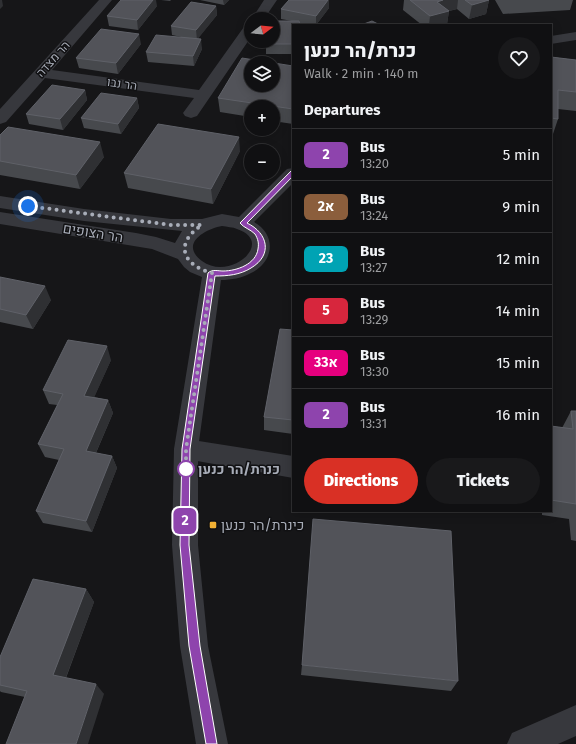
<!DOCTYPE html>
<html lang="en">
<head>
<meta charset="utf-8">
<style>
	:root { --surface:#101012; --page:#19191b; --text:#f1f3f6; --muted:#9c9d9f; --line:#303032; --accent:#d93025 }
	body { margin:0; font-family:"Fira Sans",Heebo,sans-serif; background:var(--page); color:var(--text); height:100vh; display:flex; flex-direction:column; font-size:15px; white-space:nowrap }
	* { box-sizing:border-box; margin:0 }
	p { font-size:13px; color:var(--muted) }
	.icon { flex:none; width:22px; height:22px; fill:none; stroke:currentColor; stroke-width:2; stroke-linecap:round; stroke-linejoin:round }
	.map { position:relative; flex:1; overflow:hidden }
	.panel { position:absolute; left:292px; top:24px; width:260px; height:488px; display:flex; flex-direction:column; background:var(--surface); border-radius:0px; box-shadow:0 2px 10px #0003,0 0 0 1px var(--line) }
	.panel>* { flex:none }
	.badge { padding:0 8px; border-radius:6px; font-size:14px; line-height:26px }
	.needle { width:26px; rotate:74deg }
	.controls { position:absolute; left:244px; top:12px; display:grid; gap:8px }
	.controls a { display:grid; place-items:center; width:36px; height:36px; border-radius:50%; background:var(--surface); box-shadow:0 2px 10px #0003,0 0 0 1px var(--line); font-size:20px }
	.you { position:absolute; width:20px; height:20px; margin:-10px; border:3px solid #fff; border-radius:50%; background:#1a73e8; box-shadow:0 0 0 6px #1a73e833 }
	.map>.badge { position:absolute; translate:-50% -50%; box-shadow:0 0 0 2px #fff }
	h2 { padding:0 12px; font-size:15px; line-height:36px }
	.round { display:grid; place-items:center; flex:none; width:42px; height:42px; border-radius:21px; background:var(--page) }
	.headline { display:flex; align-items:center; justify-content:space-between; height:68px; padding:0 12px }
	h1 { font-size:19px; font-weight:800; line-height:30px }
	.button { display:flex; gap:8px; margin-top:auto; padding:8px 12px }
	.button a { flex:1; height:46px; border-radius:24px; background:var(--accent); color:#fff; font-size:16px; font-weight:800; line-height:46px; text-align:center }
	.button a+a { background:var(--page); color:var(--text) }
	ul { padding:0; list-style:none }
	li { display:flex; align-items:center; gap:12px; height:52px; padding:0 12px; border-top:1px solid var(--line) }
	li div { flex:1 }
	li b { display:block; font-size:15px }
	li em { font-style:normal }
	li .badge { min-width:44px; font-weight:700; text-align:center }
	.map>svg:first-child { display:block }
</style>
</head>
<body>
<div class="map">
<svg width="576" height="744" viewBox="0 0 576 744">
	<rect width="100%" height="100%" fill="#161618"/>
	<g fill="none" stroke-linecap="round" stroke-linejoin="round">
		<path fill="#37383d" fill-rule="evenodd" d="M99,0H112L52,70L199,90L246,24L251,23V37L197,116L191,118L185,116L183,113L194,98L45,78L6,122L0,124V109Z
			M264,0H277L264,19L251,20Z
			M186,439L293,456V478L186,459L178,456L174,449L178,442Z
			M576,705V736L558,744H507L512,733Z"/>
		<path fill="#37383d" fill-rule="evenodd" d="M576,32V40L551,44V36Z
			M293,168V183L254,222C277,235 274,262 251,273C242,278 231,280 221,280L198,449V545L208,646L228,744H196L180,646L172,545L174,449L202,277L190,272L184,267L178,259L152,249L0,224V212L136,233L156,237L175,243L182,231L84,221L0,208V196L84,209L171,219H202L222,214L239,217L287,169ZM222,226C227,227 233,227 237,229C276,242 230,282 202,261C179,244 205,229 222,226Z"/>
	</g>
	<path fill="#47494d" d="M161,0H171L170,1Z
		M200,0H229L224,5Z
		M289,0H329V8L316,25H312L299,23L293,25V54H266V41L292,21L281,19V9Z
		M404,0H489L486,14L469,19L457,9L449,11L447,24L445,25H422L403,10Z
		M495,0H573L570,10L503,14Z
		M157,6L138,30L109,26L107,16Z
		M216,6L217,15L198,38L202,49L194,66L148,62L146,52L181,37L172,35L171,26Z
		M141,44L118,74L79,68L76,58Z
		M551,57L576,60V111L558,109V119L552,137H551Z
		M293,66V124L273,121V107H251V117L220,112L218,98Z
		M85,90L87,100L63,130L29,124L26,114Z
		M137,98L139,108L121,134L84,128L81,118Z
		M0,135L104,157L80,189L0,175Z
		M240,151L213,204L128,188L124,173Z
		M0,277L51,300L33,329L0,322Z
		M293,330V434L264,430V417Z
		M111,360L94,397L108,400L113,413L96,453L112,456L117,468L92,532L43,523L36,511L59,460L45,457L38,444L57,405L49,404L43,390Z
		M571,411H576V541L571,540L569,519L542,515V511H551V426L562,428Z
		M86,589L94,602L66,678L104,694L25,697L1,692L0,691V657Z
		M302,665L458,681L451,691L301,675Z"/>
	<path fill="#2f3033" d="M0,0H2L3,6L0,9Z
		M153,0H156L157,6L138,30L137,20Z
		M223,0H229L224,5Z
		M328,0H329V8L316,25V16Z
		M443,0H458L457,9L449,11L447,24L445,25H429L430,16L437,2Z
		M489,0L486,14L469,19L472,5Z
		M216,6L217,15L197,40L196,30Z
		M139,34L141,44L118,74L116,63Z
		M201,39L202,49L194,66L193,56Z
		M85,90L87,100L63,130L60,119Z
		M137,98L139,108L121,134L118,124Z
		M239,137L240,151L213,204L211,189Z
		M100,142L104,157L80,189L76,175Z
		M45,286L51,300L33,329L26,315Z
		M107,346L111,360L89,409L84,396Z
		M108,400L113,413L91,464L86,451Z
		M112,456L117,468L92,532L86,521Z
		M86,589L94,602L63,685L53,675Z
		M96,684L104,694L88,744H76Z"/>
	<path fill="#525359" stroke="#5f6168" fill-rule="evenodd" d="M121,0H153L137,20L107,16Z
		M289,0H328L316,16L281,9Z
		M410,0H443L437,2L449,11L430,16Z
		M465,0H489L472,5Z
		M191,2L216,6L196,30L171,26Z
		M273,21H299L300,25H293V44H266V41H273Z
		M372,21L380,25H361Z
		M101,29L139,34L116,63L76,58Z
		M156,35L201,39L193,56L146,52Z
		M551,57L576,60V92L558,90V119L551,118Z
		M242,58L293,66V109L218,98ZM251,63H273V85H251Z
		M52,85L85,90L60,119L26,114Z
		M101,93L137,98L118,124L81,118Z
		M158,124L239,137L211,189L124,173Z
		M8,127L100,142L76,175L0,161V135Z
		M0,277L45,286L26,315L0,309Z
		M280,329L293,330V420L264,417Z
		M68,340L107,346L84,396L108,400L86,451L112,456L86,521L36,511L64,449L38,444L63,394L43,390Z
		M571,411H576V504L551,500V426L573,429Z
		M313,519L451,531L458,681L302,665Z
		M33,579L86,589L53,675L96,684L76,744H6L27,691L0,685V657Z"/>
	<path fill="#8e44ad" stroke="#fff" d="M291,171L296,173L247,223C268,233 273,255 251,268C240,275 227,276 215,276L190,449L189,545L200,646L217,744H206L189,646L180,545L182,449L208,273C212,269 218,271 223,271C237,271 256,264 258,249C259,243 258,239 255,234C250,229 244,228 240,223Z"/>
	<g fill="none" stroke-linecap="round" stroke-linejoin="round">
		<path stroke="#a8adb8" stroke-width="4" stroke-dasharray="0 7.2" d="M28,206L171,225H202C174,243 182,265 212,273L186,449V469"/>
	</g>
	<circle fill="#fff" stroke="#8e44ad" stroke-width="2" cx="186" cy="469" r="8"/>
	<rect fill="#f2b134" stroke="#111113" stroke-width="1.5" x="209" y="521" width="8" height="8" rx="2"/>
	<g text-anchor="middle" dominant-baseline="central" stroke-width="3" stroke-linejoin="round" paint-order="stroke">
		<g font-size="12" fill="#a8adb8" stroke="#111113">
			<text transform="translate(53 59) rotate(-48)">הר מצדה</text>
			<text transform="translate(122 84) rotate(8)">הר נבו</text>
		</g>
		<g font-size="14" fill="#a8adb8" stroke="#111113">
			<text transform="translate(93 233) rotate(9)">הר הצופים</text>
		</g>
		<g font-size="14" font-weight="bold" fill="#a8adb8" stroke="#111113" text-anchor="start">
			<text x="198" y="469">כנרת/הר כנען</text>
		</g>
		<g font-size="14" fill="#a8adb8" stroke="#111113" text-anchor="start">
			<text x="221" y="525">כינרת/הר כנען</text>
		</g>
	</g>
</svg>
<div class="controls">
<a><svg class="needle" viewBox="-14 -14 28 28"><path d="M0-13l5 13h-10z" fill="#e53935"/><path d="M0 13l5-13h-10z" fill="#9c9d9f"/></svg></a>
<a><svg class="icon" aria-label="layers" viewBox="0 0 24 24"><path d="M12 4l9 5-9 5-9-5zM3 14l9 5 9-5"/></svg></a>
<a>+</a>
<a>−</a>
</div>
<div class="you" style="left:28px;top:206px"></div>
<b class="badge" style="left:185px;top:521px;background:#8e44ad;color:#fff">2</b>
<section class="panel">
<div class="headline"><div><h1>כנרת/הר כנען</h1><p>Walk · 2 min · 140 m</p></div><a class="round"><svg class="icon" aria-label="heart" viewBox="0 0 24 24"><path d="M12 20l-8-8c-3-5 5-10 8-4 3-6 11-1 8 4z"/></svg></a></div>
<h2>Departures</h2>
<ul>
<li><span class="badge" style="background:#8e44ad;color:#fff">2</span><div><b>Bus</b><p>13:20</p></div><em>5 min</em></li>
<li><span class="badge" style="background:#8b5e3c;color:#fff">2א</span><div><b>Bus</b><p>13:24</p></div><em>9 min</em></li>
<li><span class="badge" style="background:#00a3b4;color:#fff">23</span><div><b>Bus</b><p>13:27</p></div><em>12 min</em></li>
<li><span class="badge" style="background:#d7263d;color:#fff">5</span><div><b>Bus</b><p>13:29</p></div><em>14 min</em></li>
<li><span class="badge" style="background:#e6007e;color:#fff">33א</span><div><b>Bus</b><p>13:30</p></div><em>15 min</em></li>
<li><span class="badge" style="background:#8e44ad;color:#fff">2</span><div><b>Bus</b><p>13:31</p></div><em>16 min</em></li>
</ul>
<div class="button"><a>Directions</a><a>Tickets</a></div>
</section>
</div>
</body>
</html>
